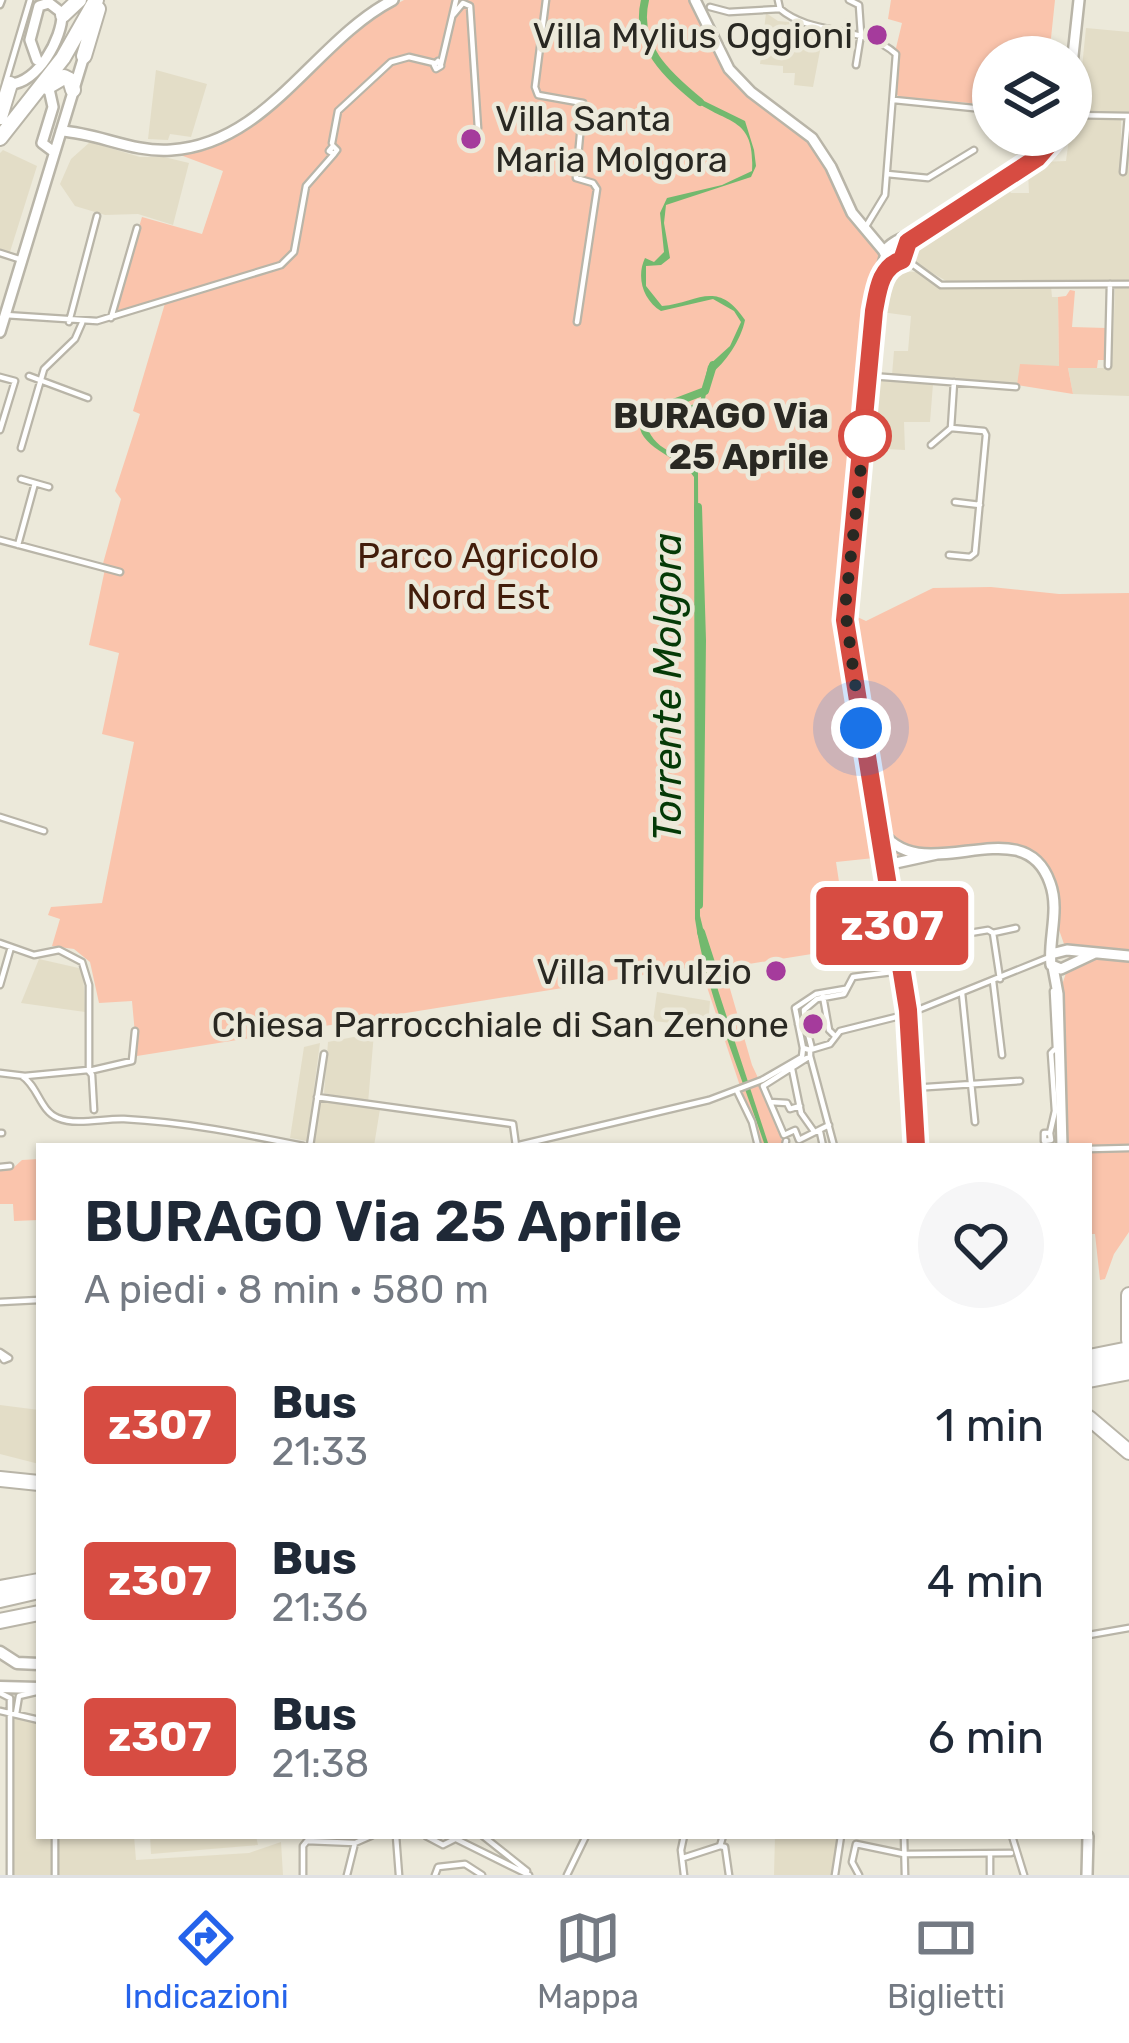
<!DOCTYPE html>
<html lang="it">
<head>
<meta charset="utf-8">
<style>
	:root { --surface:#fff; --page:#f6f6f7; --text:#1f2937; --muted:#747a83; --line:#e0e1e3; --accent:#2563eb }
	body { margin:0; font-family:Rubik,sans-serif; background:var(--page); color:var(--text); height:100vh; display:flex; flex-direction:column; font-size:45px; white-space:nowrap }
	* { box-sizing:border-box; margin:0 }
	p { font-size:39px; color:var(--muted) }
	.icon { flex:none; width:66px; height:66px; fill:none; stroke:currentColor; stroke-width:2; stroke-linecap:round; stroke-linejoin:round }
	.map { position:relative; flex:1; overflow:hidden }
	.details { position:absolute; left:36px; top:1143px; width:1056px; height:696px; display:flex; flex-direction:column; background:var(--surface); border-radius:0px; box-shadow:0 3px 9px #0004 }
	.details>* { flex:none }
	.badge { padding:0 24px; border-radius:9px; font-size:42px; line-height:78px }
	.buttons { position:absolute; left:972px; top:36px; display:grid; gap:24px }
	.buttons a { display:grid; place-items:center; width:120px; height:120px; border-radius:50%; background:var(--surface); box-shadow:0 3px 9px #0004; font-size:60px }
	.you { position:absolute; width:60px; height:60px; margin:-30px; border:9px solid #fff; border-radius:50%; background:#1a73e8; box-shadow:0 0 0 18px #1a73e833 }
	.map>.badge { position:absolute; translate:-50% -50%; box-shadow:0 0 0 6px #fff }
	.round { display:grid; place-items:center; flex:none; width:126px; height:126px; border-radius:63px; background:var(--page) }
	.overview { display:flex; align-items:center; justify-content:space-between; height:204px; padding:0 48px }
	h1 { font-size:57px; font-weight:600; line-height:90px }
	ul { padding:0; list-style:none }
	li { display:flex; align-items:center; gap:36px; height:156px; padding:0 48px }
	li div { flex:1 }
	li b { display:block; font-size:45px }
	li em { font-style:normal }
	li .badge { min-width:132px; font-weight:700; text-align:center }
	.tab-bar { display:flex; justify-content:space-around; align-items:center; height:168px; border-top:3px solid var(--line); background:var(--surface); font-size:33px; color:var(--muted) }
	.tab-bar a { display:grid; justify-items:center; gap:6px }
	.tab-bar .on { color:var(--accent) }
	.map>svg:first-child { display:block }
</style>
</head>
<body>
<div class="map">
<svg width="1129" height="1875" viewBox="0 0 1129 1875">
	<rect width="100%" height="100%" fill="#ece9da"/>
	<path fill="#e3ddc7" d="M766,13L778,21L789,22L790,27L824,30L813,87L794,85L795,73H783V66L760,64Z
		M1086,28L1129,32V113L1082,112L1078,106Z
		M156,70L207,84L191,137L170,134L168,140L148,139Z
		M1078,119L1121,120V173H1127L1129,146V281L948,282L911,261V245L1007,185L1011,193H1029L1028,172L1043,162L1066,161L1071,124H1076Z
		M90,142L140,157H164L189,163L173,225L138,214L105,215L75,206L60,184L71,159Z
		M3,150L37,166L9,255L0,252V153Z
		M893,271L916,272L941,288L1051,286L1052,297H1058L1059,367L1017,385L892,375L894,351H908L911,316L881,312L886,281Z
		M1115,288H1129V396L1073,394L1068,368H1112Z
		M876,380L933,384L930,422H904L905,450L869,448Z
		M39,959L83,969L85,1012L21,1003Z
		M657,992L710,1001L708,1027L653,1021Z
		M374,1033L368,1103L324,1093L328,1042Z
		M320,1043L307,1141L290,1138L304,1047Z
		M320,1101L380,1109L374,1146L313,1143Z
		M0,1405L39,1410V1464L0,1454Z
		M13,1718L39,1722V1836H52V1875H13Z
		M57,1836H134L136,1860L249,1853L281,1842L283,1875H58Z
		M150,1836H256L258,1845L151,1854Z
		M775,1836H838L833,1875H774Z"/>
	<path fill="#fac4ac" d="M404,0H694L723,64L801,130L883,255L863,392L865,412L842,610L866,621L933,588L991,587L1059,594L1129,593V1232L1114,1254L1105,1279L1100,1280L1095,1234H1089V1146H1065L1061,988L1070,961L1058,927L1054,883L1044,867L998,845L836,862L849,948L724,968L752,1065L778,1121L775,1124L784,1145L760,1146L700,966L137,1056L132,1001L99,1003L90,962L74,949L52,946L60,919L48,915L51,907L102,903L134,742L102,734L119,653L89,645L105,569L102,567L121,499L115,491L140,414L133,411L166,300L114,311L142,217L202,234L223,171L175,153L232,139L374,16Z
		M891,0H1055L1049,57H993V105L899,97L895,92L896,48L902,23L888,19Z
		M1070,290L1075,291L1072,327L1106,328V360H1098L1097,368H1068L1073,394L1017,385L1020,364L1059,366L1058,297L1066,296Z
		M39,1159V1220L14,1221L13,1204H0V1170H11L22,1160Z"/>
	<path fill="#72b96e" d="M698,98L745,121L754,150L756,166L751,177L666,205L664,223L670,258L661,265L646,266V286L662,306C697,303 717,278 745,320C741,340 725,364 710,374L704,404L674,419L654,415L646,425C658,457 682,449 698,472L700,916L718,990L769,1146H765C741,1074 706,993 695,919L694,477C682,456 616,442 649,407L673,412L700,402L708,366L730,346L741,322L734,311L713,299L661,311C643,300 636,277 645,258L654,262L664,252L660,213L667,198L722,185L752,171C755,117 729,125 695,101Z"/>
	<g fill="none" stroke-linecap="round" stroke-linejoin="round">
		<path stroke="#72b96e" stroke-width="8" d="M645,0C634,46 667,75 700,102
			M655,410L705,391L713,365
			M698,507L702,640L699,905
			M701,932L713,969"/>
		<defs>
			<path id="street" d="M546,0L535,87L538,95L583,103L576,178L593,183L597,189L577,322
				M778,0L780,9C813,37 863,24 896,54L885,195L865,228
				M849,0L859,5L861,34L856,65
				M0,5L2,0
				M710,7L729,12L780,9
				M453,15L463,3L470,6L478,128
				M438,61L441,66L436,69L434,65Z
				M441,64L456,0
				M6,81L30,0
				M894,100L993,110
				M1071,115L1129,116
				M332,143L338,111L391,62L409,57L434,63
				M1123,172L1128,116
				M887,174L928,178L974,150
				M0,253L22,260
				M904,258L941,285L1129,284
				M5,315L97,321L281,265L294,252L306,186L334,154L329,151L333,146L337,150L334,154
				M111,318L137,228
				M69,322L97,216
				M1108,366L1110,284
				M29,376L88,398
				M871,376L1016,387
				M0,377L15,381L0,430
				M931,445L951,428L954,382
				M21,448L44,369L75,339L82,323
				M21,479L49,487
				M955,502L980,505
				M0,540L120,572
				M18,545L35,483
				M949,555L970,557L975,553L986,435L984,431L951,428
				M0,817L44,831
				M884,862L883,874L909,1019L916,1146
				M993,933L1016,928
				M845,935L892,928
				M0,943L34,955L59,950L82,962L89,985V1071L132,1061L135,1031
				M898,945L988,930L993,933L1000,979
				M993,981L1002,1055
				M0,985L11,947
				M1053,991L1056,1049
				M962,993L975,1122
				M823,996L829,1030L834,1035
				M805,1022L812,1049
				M798,1024L805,1022L804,1010L817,999L844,994L853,977L900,971
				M803,1048L795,1008L816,994L845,989
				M810,1050L830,1044L840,1031L908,1014L1047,958
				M810,1056L834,1146
				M807,1058L763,1086L784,1135L795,1130L799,1140L829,1125
				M792,1069L801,1113L813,1130
				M0,1073L25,1076L88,1070L92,1075L94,1110
				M22,1076C38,1086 40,1111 58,1118C77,1126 104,1118 124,1119C185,1122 244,1134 303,1146
				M912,1088L1020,1081
				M737,1091L752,1122L758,1146
				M317,1097L513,1124L516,1146
				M770,1102L787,1103L790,1109L800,1106
				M820,1132L823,1146
				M0,1133H2
				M1044,1133H1050L1051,1140L1044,1141Z
				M1050,1133L1055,1111L1051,1053L1054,1050
				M310,1146L324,1054
				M515,1146L709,1100L762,1080L802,1057L803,1048L810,1050V1056
				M785,1146L786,1141
				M1089,1149L1129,1148
				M0,1167L10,1166
				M0,1302L39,1300
				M0,1352L9,1358L4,1360L0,1355
				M1089,1635L1129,1628
				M0,1693L10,1698V1875
				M0,1711L39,1720
				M16,1714L19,1696L36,1692
				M55,1836V1875
				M396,1836L399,1875
				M426,1836L443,1845L461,1836
				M450,1836L529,1875
				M483,1836L527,1871
				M684,1836L681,1850L684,1875
				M904,1836L905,1875
				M1012,1836L1024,1875
				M720,1846L725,1847L729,1875
				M990,1854V1875
				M683,1858L720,1846L723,1836
				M303,1875V1846L307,1841L355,1843L371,1836
				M347,1875L355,1843
				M435,1875L438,1867L465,1864L482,1875
				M567,1875L586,1836
				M835,1875L841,1836
				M859,1875L852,1862L856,1844L904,1854L1011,1853"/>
			<path id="secondary" d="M695,0L729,69L751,92L812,138L831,167L852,213L893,262
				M1071,74L1079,0
				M10,84C37,84 63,38 62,13L49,3L39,6L30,40L37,60
				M49,89L53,107L42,143L54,152
				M61,131C98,133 133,153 171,150C268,144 314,41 393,0
				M884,252C891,240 910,236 923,228C963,206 1033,172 1057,135
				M885,257L875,294L870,380L845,614L882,858L891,864L937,854
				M889,267L901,259L910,240
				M0,332L84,56
				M880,829C921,893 1023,805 1050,883C1060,910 1048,939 1051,965L1061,969L1095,953
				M1051,954L1067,950L1129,956
				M1053,967L1058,994L1062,1146
				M1087,1875L1088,1836"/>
			<path id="primary" d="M0,1652L17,1663L39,1664
				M0,1687L39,1688"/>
			<path id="highway" d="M63,15L79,0
				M84,56L98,9
				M47,87L64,77L70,80L73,90
				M0,117L10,84
				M0,138L63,58L96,0
				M1129,1340V1295
				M1089,1357L1129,1349
				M1089,1368L1129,1360
				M1089,1380L1129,1372
				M1089,1418L1129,1452
				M0,1479L39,1483
				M0,1588L39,1581
				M0,1600L39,1591
				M0,1621L39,1613"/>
		</defs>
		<use href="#street" stroke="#b9b5a8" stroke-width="9"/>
		<use href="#secondary" stroke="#b9b5a8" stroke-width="14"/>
		<use href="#primary" stroke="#b9b5a8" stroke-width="15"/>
		<use href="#highway" stroke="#b9b5a8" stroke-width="18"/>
		<use href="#street" stroke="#fff" stroke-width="4.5"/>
		<use href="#secondary" stroke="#fff" stroke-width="9"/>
		<use href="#primary" stroke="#fff" stroke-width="10"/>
		<use href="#highway" stroke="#fff" stroke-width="14"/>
	</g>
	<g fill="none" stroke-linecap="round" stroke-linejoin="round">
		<defs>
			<path id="line" d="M916,1146L908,1010L845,620L874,311C878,290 880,267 902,260L908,242L1037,158L1057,135"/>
		</defs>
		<use href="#line" stroke="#fff" stroke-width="27"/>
		<use href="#line" stroke="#d74c42" stroke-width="18"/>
		<path stroke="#292822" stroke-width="12" stroke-dasharray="0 21.6" d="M861,728L845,608L866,422L865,436"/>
	</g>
	<g fill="#a53b9c" stroke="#ece9da" stroke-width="4.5">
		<circle cx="877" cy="35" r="12"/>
		<circle cx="471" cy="139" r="12"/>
		<circle cx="776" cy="971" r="12"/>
		<circle cx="813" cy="1024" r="12"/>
	</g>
	<circle fill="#fff" stroke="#d74c42" stroke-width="6" cx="865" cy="436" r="24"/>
	<g text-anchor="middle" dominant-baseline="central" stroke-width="9" stroke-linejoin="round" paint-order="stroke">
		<g font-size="36" fill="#292822" stroke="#ece9da" text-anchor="end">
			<text x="853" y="35">Villa Mylius Oggioni</text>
			<text x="495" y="118" text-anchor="start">Villa Santa<tspan x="495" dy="41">Maria Molgora</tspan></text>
			<text x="752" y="971">Villa Trivulzio</text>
			<text x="789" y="1024">Chiesa Parrocchiale di San Zenone</text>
		</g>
		<g font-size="36" font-weight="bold" fill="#292822" stroke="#ece9da" text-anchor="end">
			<text x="829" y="415">BURAGO Via<tspan x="829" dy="41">25 Aprile</tspan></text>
		</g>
		<g font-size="36" fill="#421d0b" stroke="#ece9da">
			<text x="478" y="555">Parco Agricolo<tspan x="478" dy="41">Nord Est</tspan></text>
		</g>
		<g font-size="39" font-style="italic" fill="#053a07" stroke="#ece9da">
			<text transform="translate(668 687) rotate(-90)">Torrente Molgora</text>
		</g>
	</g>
</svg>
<div class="buttons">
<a><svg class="icon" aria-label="layers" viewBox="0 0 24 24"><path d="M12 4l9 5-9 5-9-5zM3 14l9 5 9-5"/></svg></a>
</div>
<div class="you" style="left:861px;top:728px"></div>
<b class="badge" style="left:892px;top:926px;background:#d74c42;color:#fff">z307</b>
<section class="details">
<div class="overview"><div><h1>BURAGO Via 25 Aprile</h1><p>A piedi · 8 min · 580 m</p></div><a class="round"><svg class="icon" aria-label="heart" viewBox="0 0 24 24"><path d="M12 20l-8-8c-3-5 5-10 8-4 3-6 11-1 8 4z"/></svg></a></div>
<ul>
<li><span class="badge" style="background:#d74c42;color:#fff">z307</span><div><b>Bus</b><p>21:33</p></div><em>1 min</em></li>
<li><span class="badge" style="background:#d74c42;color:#fff">z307</span><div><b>Bus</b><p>21:36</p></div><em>4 min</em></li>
<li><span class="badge" style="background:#d74c42;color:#fff">z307</span><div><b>Bus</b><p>21:38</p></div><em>6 min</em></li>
</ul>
</section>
</div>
<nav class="tab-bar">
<a class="on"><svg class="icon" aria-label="directions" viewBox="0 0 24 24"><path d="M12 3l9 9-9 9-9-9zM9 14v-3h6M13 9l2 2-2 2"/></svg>Indicazioni</a>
<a><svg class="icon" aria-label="map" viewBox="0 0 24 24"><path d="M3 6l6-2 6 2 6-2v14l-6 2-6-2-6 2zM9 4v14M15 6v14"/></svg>Mappa</a>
<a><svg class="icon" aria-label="tickets" viewBox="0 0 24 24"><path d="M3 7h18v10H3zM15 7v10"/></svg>Biglietti</a>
</nav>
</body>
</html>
